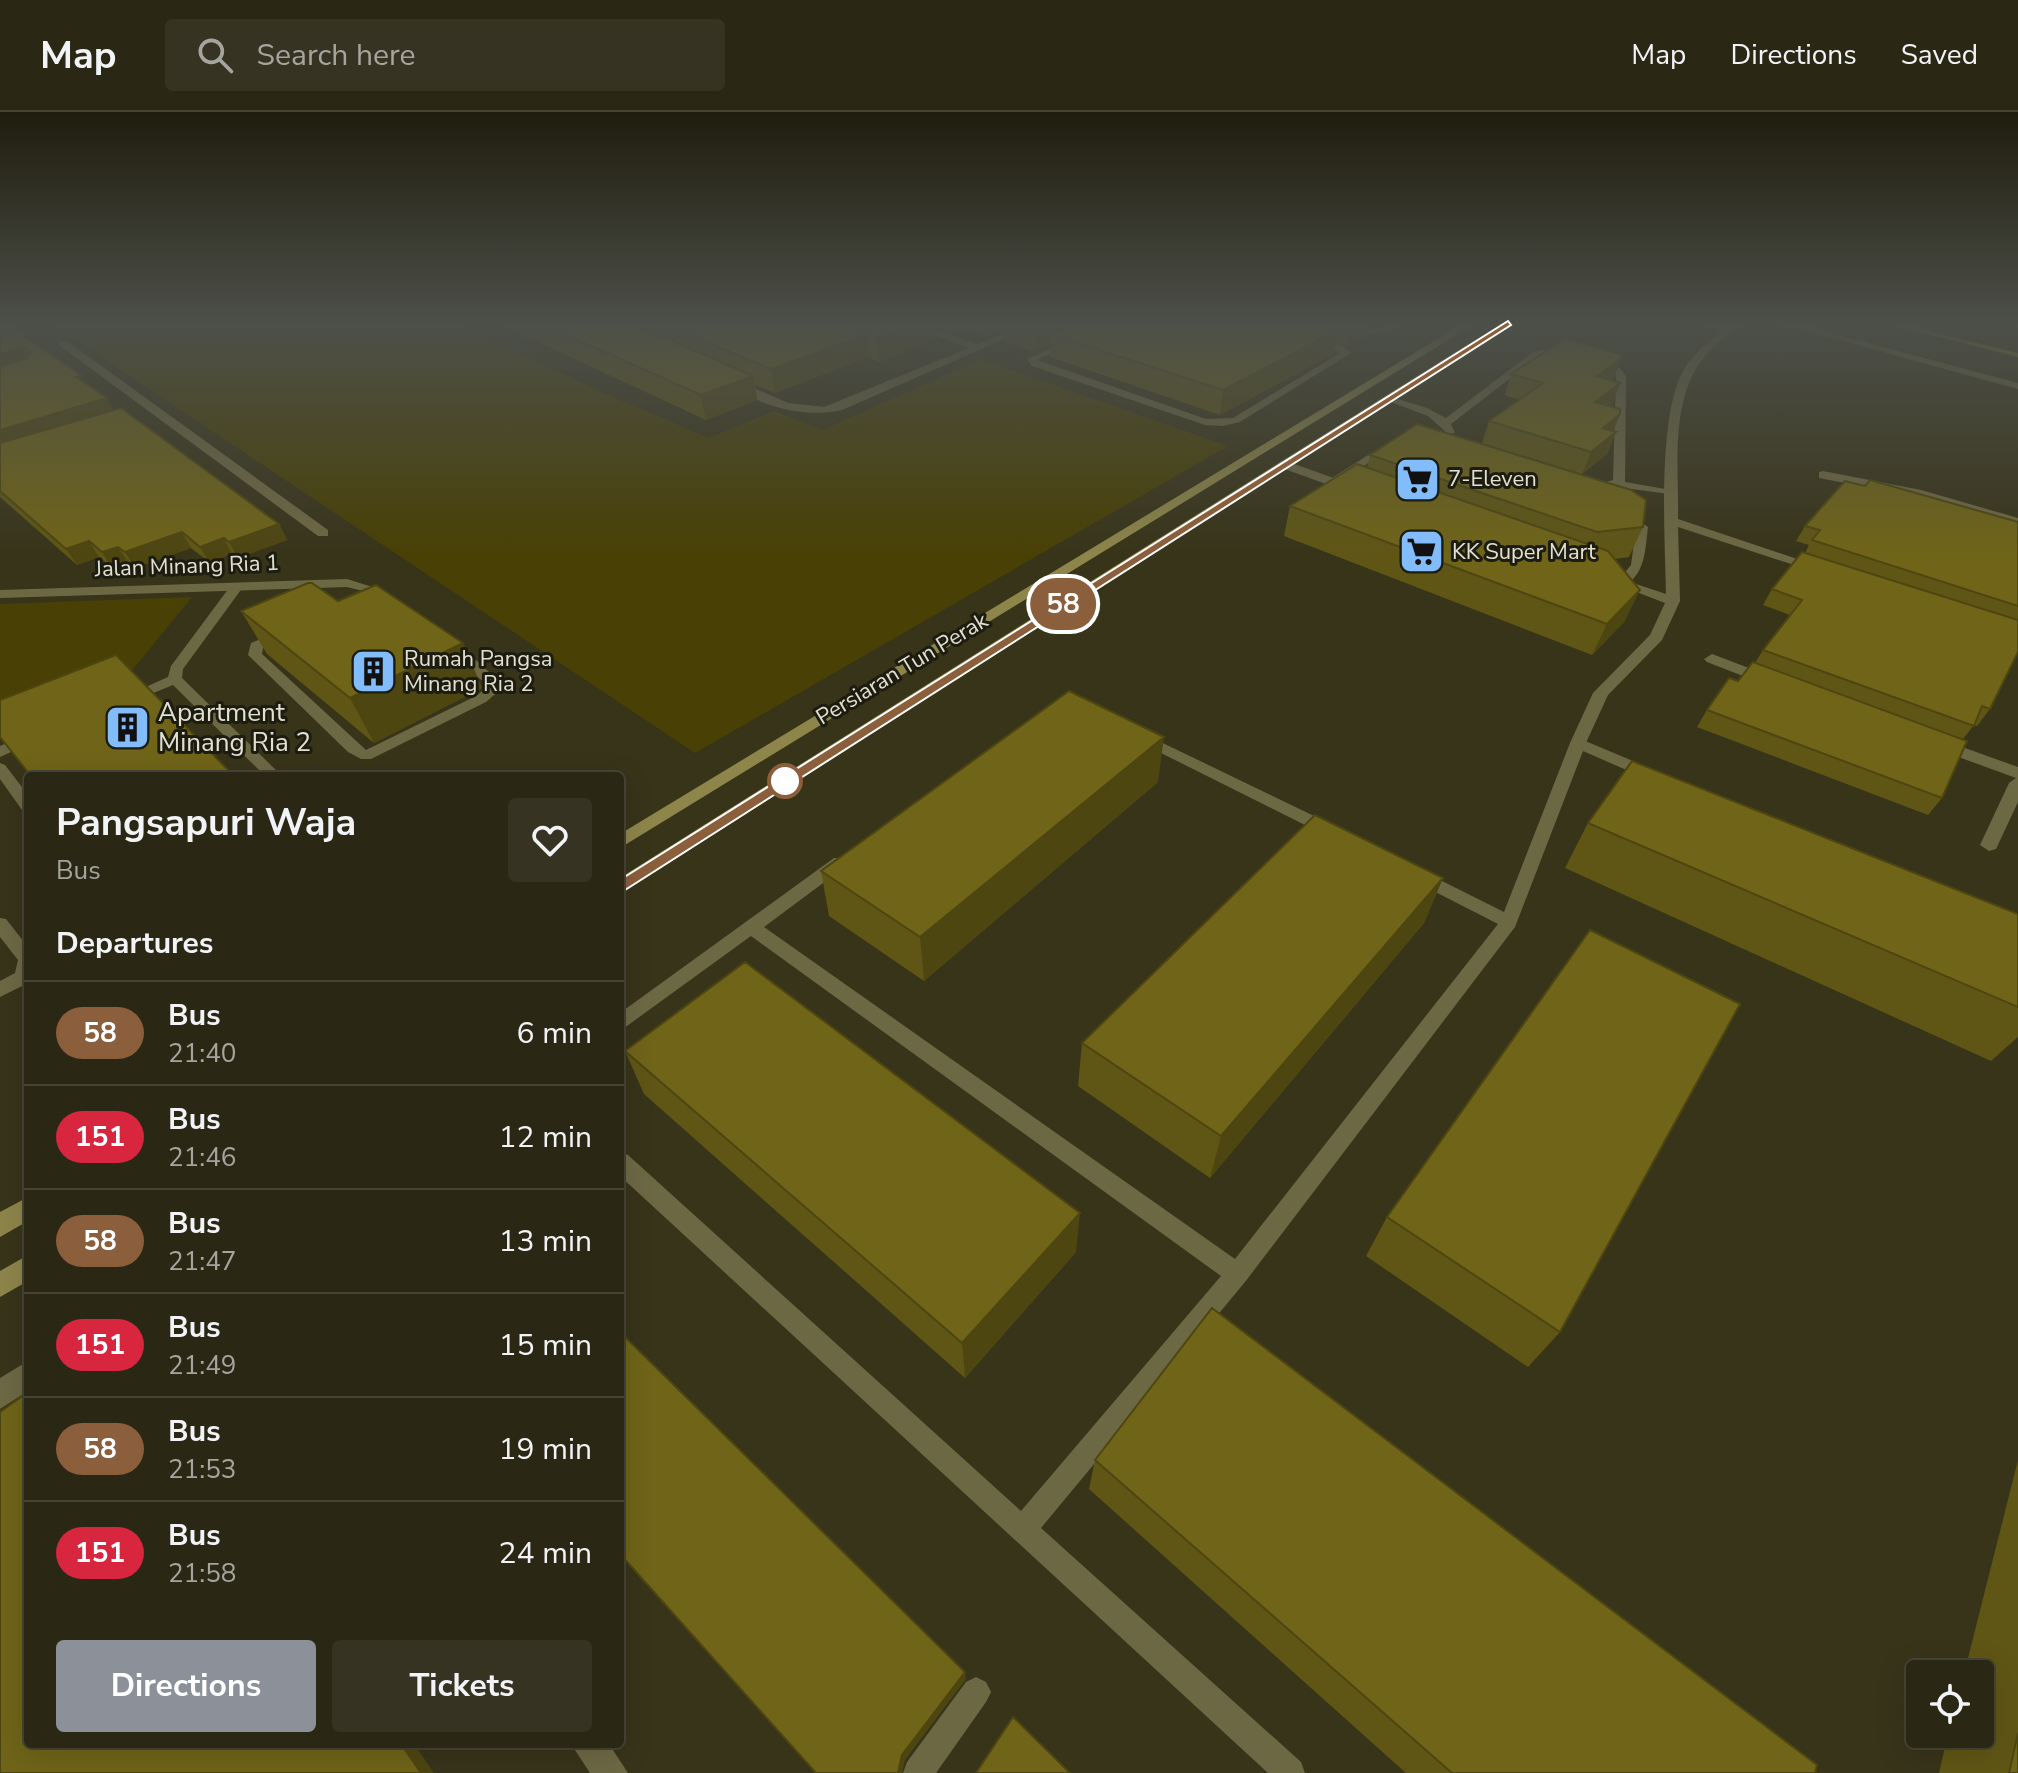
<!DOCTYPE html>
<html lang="en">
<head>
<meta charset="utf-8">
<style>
	:root { --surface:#2a2714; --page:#363322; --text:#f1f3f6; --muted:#a5a5a0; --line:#464434; --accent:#8c9099 }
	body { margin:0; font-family:"Nunito Sans",sans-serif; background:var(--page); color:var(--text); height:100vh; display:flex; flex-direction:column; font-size:30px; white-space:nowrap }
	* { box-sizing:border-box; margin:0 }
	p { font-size:26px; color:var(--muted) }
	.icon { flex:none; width:44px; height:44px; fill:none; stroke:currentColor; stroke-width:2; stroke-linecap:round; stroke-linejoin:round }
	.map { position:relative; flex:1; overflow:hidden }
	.side { position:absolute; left:24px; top:660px; width:600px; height:976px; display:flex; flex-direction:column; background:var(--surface); border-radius:8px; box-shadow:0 8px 32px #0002,0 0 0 2px var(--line) }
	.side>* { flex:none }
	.badge { padding:0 16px; border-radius:26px; font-size:28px; line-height:52px }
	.fabs { position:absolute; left:1906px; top:1548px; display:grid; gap:16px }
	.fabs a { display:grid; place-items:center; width:88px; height:88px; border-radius:8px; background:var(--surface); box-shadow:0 8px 32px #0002,0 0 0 2px var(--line); font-size:40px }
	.map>.badge { position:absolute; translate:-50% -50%; box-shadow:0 0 0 4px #fff }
	h2 { padding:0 32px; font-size:30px; line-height:72px }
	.round { display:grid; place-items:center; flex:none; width:84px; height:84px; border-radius:8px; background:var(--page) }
	.head { display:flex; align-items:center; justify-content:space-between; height:136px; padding:0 32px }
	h1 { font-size:38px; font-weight:700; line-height:60px }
	.cta { display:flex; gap:16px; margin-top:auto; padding:16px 32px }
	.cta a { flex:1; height:92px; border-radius:8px; background:var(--accent); color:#fff; font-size:32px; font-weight:700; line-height:92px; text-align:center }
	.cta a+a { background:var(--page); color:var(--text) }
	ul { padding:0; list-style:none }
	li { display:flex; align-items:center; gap:24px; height:104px; padding:0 32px; border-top:2px solid var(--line) }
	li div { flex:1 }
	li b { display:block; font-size:30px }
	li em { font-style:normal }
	li .badge { min-width:88px; font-weight:700; text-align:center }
	header { display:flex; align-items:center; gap:48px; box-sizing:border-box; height:112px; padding:0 40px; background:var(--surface); border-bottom:2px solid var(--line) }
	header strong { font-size:38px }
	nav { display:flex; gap:44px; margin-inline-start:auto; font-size:28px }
	.search { width:560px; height:72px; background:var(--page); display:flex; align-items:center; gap:20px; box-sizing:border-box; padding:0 28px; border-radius:8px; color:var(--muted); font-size:30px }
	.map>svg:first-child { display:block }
</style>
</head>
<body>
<header>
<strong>Map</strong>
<div class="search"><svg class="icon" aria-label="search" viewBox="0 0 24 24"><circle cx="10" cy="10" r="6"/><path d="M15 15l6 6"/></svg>Search here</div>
<nav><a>Map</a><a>Directions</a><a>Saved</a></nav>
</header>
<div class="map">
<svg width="2018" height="1661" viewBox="0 0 2018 1661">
	<rect width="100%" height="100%" fill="#38341a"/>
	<path fill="#484005" d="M50,211H458L601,280L709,326L774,299L823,318L980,247L1228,334L695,641Z
		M192,485L130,561L0,611V492Z"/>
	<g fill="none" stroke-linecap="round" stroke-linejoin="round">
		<path fill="#8f8118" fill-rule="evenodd" d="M1885,211H1895L2018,241V245Z"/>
		<path fill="#6d6844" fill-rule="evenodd" d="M1105,211H1116L1037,248L1206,307L1233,306L1340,241L1310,229V225L1342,233L1351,241L1240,310L1223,314L1205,313L1032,254L1027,247Z
			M1329,211L1376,216L1405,211C1384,227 1351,223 1329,211Z
			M1695,211H1710L1733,218L1729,221Z
			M1551,236L1573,244L1568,247L1551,242L1539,244L1451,312L1455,321H1447L1428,304L1383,287L1388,284L1427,296L1446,306L1533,240Z
			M1596,249L1620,256L1626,264L1625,370L1677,379V383L1609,374L1603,371L1613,368L1616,264L1614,260L1593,254L1591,252Z
			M1387,331L1396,333L1342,368L1332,366Z
			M1625,400L1648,415C1645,438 1646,463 1622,475L1616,471L1631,453L1636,416L1619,404Z
			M232,472L243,475L183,557L182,566L282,664H265L173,573L131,590H121L119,587L168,565L171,554Z
			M283,518L290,522L288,525L263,536L262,542L366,638L476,584L486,576L484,570L448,543V537C466,535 494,561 501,577L486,590L371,647H361L348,640L248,543L251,531Z
			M1142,621L1337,715L1339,719L1337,723H1325L1137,629V623Z
			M28,622L33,624V630L0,645V634Z
			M1578,626L1657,659L1660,663L1652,668L1647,667L1583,639L1515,815L1245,1170L1041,1416L1301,1650L1305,1661H1268L620,1064V1041L628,1043L1021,1399L1221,1164L751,824L620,919V901L834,746H846L848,750L846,754L764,815L1235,1147L1498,812L1412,768L1409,764L1412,760H1424L1504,800L1570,631Z
			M0,651L5,653L28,683V699L22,698L0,667Z
			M0,806L6,807L28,835V871L0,885V869L15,861L18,848L0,825Z
			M976,1565L986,1570L991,1580L986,1590L936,1661H903L907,1650L966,1570Z"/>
		<path fill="#6d6844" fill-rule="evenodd" d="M902,211H916L978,232L1028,211H1041L842,298C804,307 757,294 727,270L736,268L788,291L824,295L969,236Z
			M1731,211H1742C1729,224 1712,234 1701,249C1670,292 1679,357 1678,407L1827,457L1815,460L1678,415L1680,489L1662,528L1608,583L1584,635H1572L1570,631L1593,581L1650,523L1665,491L1608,469L1615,465L1666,482C1665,425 1657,307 1683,259C1694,239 1714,226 1731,211Z
			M1777,211H1793L2018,271V277Z
			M59,229H67L328,418V424H318L59,233Z
			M1283,348L1359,375L1361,378L1351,381L1279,355L1277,352Z
			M1823,359L1921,378L2018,406V414L1919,385L1819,366V360Z
			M347,467L382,478L375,482L347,475L0,486V478Z
			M1712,542L1778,567L1780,570L1778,573H1766L1707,550L1704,547Z
			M1937,626L2018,655V690L1996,737L1989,739L1980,733L2009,671L2016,666L1931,635L1929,631L1931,627Z
			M28,1249V1279L0,1297V1266Z
			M571,1632H609L628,1661H590Z"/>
		<path fill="#8d854a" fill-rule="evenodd" d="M1464,211H1476L620,736V722Z
			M1501,211H1513L620,782V766Z
			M28,1085V1109L0,1125V1100Z
			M28,1143V1169L0,1185V1159Z"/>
	</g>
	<path fill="#5f5615" d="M0,211L86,272L114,298L279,412L287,428L238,446L232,442L209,450L191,436L135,456L128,450L112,456L99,445L77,453L0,385Z
		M497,211H1388L1376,213L1368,212L1365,224L1348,234L1335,230L1333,242L1220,303L1050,245V233L1035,240L1005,230V218L988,224L964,216L953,220L936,215V227L879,250L868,245L775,281L755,273L757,288L706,308Z
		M1511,262L1613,268H1612L1620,271L1612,292L1609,294L1620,302L1613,319L1616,320L1607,342L1582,362L1482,331L1489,309L1519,288L1505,283Z
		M1370,343L1643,415L1629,445L1615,447L1625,509L1592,543L1284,424L1290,394L1367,356Z
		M1865,374L2018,410V540L1990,597L1977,614L1974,613L1963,627L1942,686L1928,703L1697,615L1707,598L1738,569L1755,551L1763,538L1790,503L1763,493L1772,477L1805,441L1809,433L1796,429L1805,414Z
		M338,489L463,531L482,576L374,631L267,542L241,499Z
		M1158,670L924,869L829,804L821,759Z
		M1588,711L2018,802V925L1991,949L1565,756Z
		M1443,766L1424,811L1210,1066L1078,974L1082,931Z
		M625,939L1076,1140L965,1266L644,982Z
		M1387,1105L1560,1220L1528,1255L1366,1144Z
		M1095,1348L1815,1661H1406L1089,1377Z
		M2018,1348V1661H1939L1948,1622H1980V1562H1964Z"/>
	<path fill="#4e4611" d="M917,211H936V227L879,250L877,226Z
		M953,211H964V216L953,220Z
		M988,211H1005V218L988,224Z
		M1048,211H1098L1050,222V233L1035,240V217Z
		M1352,211H1368L1365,224L1348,234Z
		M1338,218L1333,242L1220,303L1223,278Z
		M866,222L868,245L775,281L771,257Z
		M23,235L31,249L0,258V242Z
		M1621,247L1613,268L1589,285L1597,264Z
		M753,264L757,288L706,308L701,283Z
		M1620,271L1612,292L1587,312L1595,290Z
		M107,286L115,301L0,336V318Z
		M1620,302L1612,323L1616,320L1607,342L1582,362L1591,340L1603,316Z
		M279,412L287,428L238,446L229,430Z
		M182,420L191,436L135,456L125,440Z
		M224,426L232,442L209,450L200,435Z
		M89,429L99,445L77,453L66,437Z
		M118,435L128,450L112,456L102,440Z
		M1640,478L1625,509L1592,543L1607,512Z
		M463,531L482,576L374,631L350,586Z
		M1164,625L1158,670L924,869L920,825Z
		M1443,766L1424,811L1210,1066L1221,1024Z
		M1080,1101L1076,1140L965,1266L962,1231Z
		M965,1560L966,1567L905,1648L902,1661H898L902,1643Z
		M401,1632H414L434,1661H421Z"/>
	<path fill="#6f6418" stroke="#4e4611" stroke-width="2" d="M0,211H5L81,263L76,265L107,286L0,318V254L28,246L30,239L23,235L0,242Z
		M540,211H631L753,264L701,283Z
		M661,211H917L877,226L866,222L771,257Z
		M1017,211H1048L1035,217Z
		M1075,211H1316L1338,218L1223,278L1050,222Z
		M1565,227L1620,242L1621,247L1597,264L1620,271L1595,290L1620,297V302L1603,316L1616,320L1591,340L1489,309L1543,271L1511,262Z
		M121,296L279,412L229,430L224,426L200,435L182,420L125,440L118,435L102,440L89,429L66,437L0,379V331Z
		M1417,312L1631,378L1646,388L1643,415L1597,420L1370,343Z
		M1357,352L1608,439L1640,478L1607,512L1290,394Z
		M1870,368L2018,410V494L1812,428L1820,418L1805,414L1845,369L1865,374Z
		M1802,440L2018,508V540L1990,597L1982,594L1974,614L1763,538L1802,488L1772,477Z
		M308,471H312L338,489L376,473L463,531L350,586L241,499Z
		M116,543L234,664H31L0,625V588Z
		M1753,550L1967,629L1942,686L1707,598L1729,566L1738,569Z
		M1069,579L1164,625L920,825L821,759Z
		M1632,649L2018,802V895L1588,711Z
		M1315,703L1443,766L1221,1024L1082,931Z
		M1590,818L1740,892L1560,1220L1387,1105Z
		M745,850L1080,1101L962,1231L625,939Z
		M1212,1196L1817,1653L1815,1661H1452L1095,1348Z
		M620,1220L965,1560L902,1643L898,1661H816L620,1442Z
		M28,1280V1632H401L421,1661H0V1300Z
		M1013,1605L1070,1661H976Z
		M2018,1621V1661H2009Z"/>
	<linearGradient id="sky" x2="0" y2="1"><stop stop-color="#1f1d0e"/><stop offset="0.48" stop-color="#4d5049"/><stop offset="1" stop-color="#4d5049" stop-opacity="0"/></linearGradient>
	<rect width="2018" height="443" fill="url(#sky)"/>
	<path fill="#8b5e3c" stroke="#fff" stroke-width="2" d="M1508,209L1511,213L625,778H615V771Z"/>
	<defs>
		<symbol id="supermarket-square" viewBox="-11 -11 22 22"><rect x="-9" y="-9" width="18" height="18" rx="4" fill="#82bcfa" stroke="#1d1c10"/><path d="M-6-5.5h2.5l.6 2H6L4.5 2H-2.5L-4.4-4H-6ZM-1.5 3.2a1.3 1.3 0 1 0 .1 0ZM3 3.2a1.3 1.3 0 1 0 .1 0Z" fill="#111"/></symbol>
		<symbol id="building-square" viewBox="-11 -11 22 22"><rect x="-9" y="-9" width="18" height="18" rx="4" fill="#82bcfa" stroke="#1d1c10"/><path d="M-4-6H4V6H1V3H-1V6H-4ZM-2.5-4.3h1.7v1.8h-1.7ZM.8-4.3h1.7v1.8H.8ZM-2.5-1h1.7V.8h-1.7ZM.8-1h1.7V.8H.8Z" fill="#111"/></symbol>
	</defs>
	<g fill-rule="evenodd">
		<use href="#supermarket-square" x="1392" y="342" width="51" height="51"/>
		<use href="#supermarket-square" x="1396" y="414" width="51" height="51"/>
		<use href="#building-square" x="348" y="534" width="51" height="51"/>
		<use href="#building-square" x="102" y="590" width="51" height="51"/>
	</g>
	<circle fill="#fff" stroke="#8b5e3c" stroke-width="4" cx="785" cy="669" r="16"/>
	<g text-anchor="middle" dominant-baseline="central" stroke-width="6" stroke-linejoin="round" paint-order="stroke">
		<g font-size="22" fill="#e2e0d1" stroke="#1d1c10" text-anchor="start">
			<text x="1448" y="367">7-Eleven</text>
			<text x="1452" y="440">KK Super Mart</text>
			<text x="404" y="547">Rumah Pangsa<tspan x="404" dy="25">Minang Ria 2</tspan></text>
		</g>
		<g font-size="22" fill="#e2e0d1" stroke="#1d1c10">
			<text transform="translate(187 454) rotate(-2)">Jalan Minang Ria 1</text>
			<text transform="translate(902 557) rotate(-31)">Persiaran Tun Perak</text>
		</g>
		<g font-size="26" fill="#e2e0d1" stroke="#1d1c10" text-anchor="start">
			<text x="158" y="600">Apartment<tspan x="158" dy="30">Minang Ria 2</tspan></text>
		</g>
	</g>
</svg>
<div class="fabs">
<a><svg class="icon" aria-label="locate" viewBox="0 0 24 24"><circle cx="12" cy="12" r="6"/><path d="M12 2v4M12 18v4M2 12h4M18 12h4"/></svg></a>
</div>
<b class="badge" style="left:1063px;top:492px;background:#8b5e3c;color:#fff">58</b>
<section class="side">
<div class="head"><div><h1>Pangsapuri Waja</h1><p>Bus</p></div><a class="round"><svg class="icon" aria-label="heart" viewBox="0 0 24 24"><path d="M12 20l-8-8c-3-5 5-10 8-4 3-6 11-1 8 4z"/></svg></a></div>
<h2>Departures</h2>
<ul>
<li><span class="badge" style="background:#8b5e3c;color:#fff">58</span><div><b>Bus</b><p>21:40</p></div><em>6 min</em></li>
<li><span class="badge" style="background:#d7263d;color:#fff">151</span><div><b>Bus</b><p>21:46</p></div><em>12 min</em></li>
<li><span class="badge" style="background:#8b5e3c;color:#fff">58</span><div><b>Bus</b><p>21:47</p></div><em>13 min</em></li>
<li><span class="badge" style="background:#d7263d;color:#fff">151</span><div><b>Bus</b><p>21:49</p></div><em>15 min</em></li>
<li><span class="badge" style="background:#8b5e3c;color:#fff">58</span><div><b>Bus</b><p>21:53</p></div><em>19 min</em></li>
<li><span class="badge" style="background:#d7263d;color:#fff">151</span><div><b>Bus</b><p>21:58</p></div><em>24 min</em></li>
</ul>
<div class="cta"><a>Directions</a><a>Tickets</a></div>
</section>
</div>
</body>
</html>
